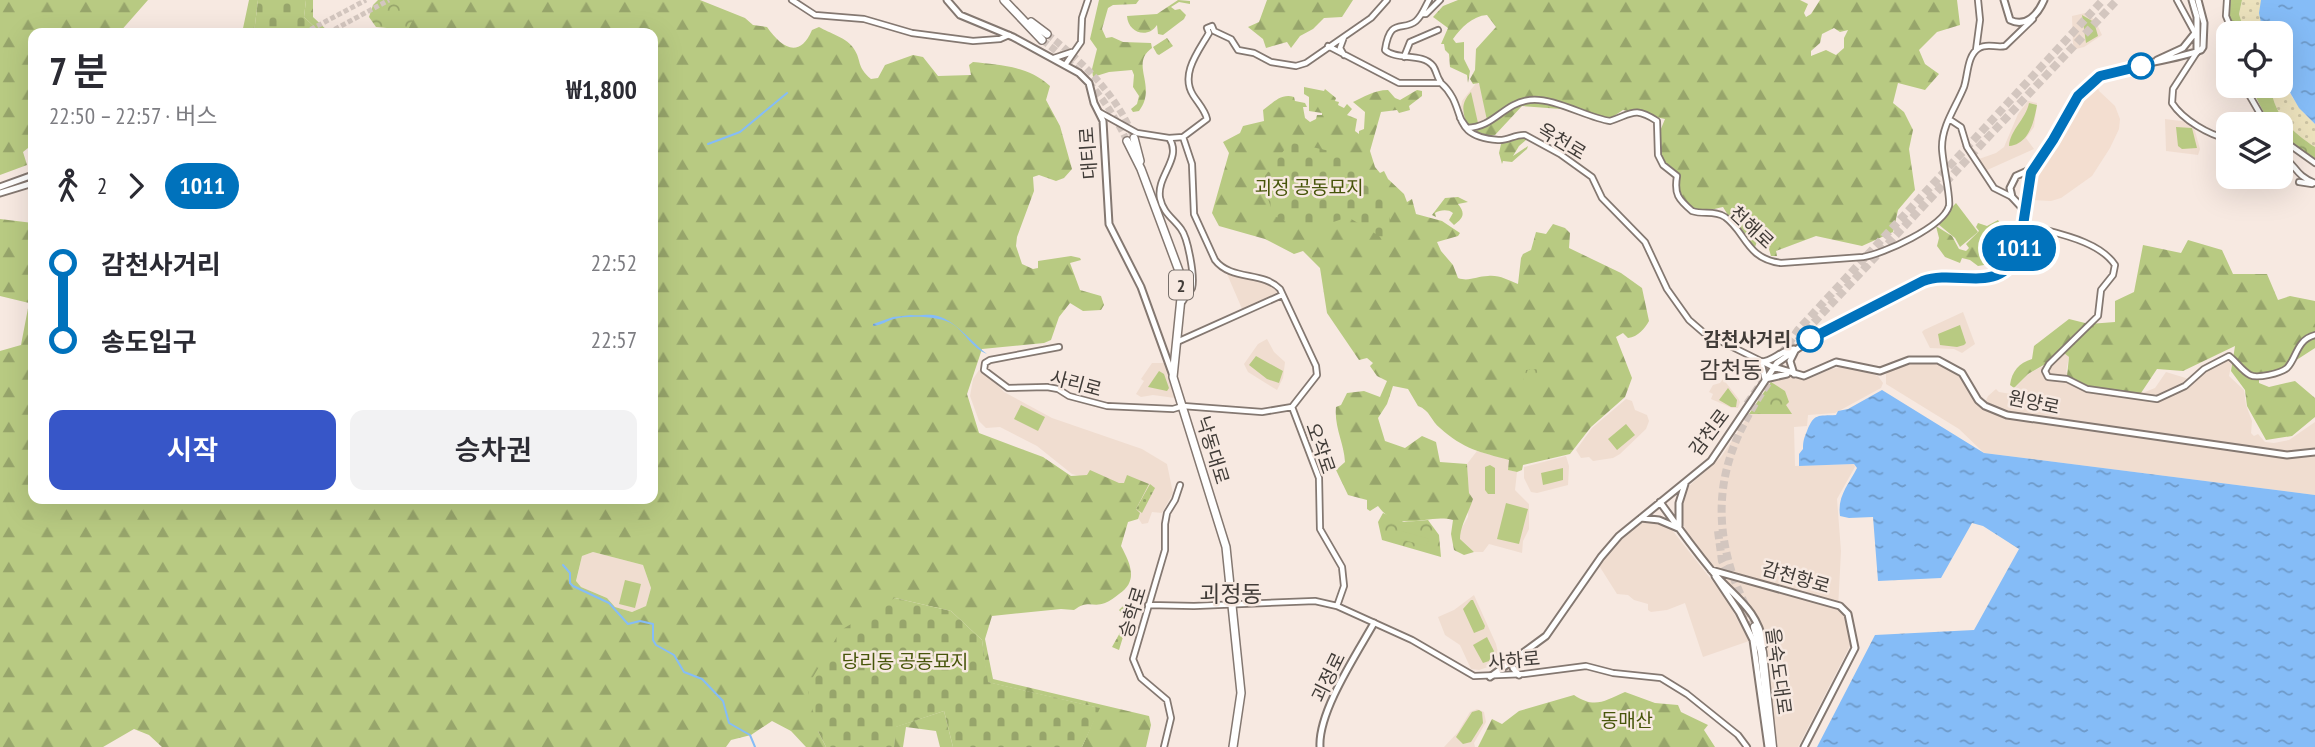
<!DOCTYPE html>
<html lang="ko">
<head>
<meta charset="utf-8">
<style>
	:root { --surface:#fff; --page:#f2f2f3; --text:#2b2b33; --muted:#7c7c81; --accent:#3756c8 }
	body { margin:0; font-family:"PT Sans Narrow","Noto Sans KR",sans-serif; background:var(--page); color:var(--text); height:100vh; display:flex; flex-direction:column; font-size:26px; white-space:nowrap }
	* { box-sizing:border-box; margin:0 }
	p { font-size:23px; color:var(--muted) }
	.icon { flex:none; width:38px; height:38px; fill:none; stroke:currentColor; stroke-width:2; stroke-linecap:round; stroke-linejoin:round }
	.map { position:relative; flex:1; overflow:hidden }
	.side { position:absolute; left:28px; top:28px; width:630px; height:476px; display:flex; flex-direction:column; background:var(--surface); border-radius:14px; box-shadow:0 7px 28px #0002 }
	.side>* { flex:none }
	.badge { padding:0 14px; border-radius:23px; font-size:24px; line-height:46px }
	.buttons { position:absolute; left:2216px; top:21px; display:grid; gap:14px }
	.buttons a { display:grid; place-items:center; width:77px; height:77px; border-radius:14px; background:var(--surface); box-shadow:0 7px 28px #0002; font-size:35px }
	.map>.badge { position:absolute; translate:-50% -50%; box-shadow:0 0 0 4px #fff }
	.legs { display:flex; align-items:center; gap:10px; height:77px; padding:0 21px; font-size:23px }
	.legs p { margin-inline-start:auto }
	.head { display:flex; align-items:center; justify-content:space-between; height:119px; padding:0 21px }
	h1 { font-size:38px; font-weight:600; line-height:52px }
	.button { display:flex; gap:14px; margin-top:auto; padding:14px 21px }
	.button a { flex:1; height:80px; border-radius:14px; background:var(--accent); color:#fff; font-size:28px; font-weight:600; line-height:80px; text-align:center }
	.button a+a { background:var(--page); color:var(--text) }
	ul { padding:0 21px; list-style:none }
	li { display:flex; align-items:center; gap:24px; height:77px; font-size:26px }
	li i { display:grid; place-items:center; width:10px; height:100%; margin:0 9px; background:currentColor }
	li i::after { content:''; width:18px; height:18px; margin:-9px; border:5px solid; border-radius:50%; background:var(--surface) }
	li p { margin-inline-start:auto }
	li:first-child i { background:linear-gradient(#0000 50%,currentColor 0) }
	li:last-child i { background:linear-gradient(currentColor 50%,#0000 0) }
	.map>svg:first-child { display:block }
</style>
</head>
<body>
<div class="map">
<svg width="2315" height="747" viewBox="0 0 2315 747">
	<defs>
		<pattern id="grass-dots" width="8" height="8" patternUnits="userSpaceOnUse" patternTransform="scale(1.75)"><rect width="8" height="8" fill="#b8ca82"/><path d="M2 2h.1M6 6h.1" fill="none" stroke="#97a56b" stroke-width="1.8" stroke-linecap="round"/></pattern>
		<pattern id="forest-firs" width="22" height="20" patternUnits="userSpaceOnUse" patternTransform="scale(1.75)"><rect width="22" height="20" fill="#b8ca82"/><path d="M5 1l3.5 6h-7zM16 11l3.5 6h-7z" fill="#97a56b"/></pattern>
		<pattern id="sand-dots" width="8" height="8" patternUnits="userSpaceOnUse" patternTransform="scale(1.75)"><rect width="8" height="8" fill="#ece2bd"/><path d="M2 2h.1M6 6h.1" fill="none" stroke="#ccc3a3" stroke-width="1.8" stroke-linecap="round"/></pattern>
		<pattern id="cemetery-stones" width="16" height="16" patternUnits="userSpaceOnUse" patternTransform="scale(1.75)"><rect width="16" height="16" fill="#b8ca82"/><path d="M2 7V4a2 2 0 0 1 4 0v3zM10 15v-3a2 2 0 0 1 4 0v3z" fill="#97a56b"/></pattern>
		<pattern id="park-crowns" width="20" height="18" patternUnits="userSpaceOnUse" patternTransform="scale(1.75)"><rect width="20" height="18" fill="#b8ca82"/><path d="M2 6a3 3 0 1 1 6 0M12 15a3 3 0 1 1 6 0" fill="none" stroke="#97a56b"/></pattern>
		<pattern id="water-ripples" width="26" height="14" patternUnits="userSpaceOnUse" patternTransform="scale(1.75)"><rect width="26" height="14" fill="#85bcf7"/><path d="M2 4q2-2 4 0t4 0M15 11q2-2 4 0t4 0" fill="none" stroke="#6e9ac9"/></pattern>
	</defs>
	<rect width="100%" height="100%" fill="#f7e9e1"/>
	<path fill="#f0ddd0" d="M2085,13L2095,20L2102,35L2084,47L2076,49L2073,44L2072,16Z
		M1477,82L1482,87L1487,122L1467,126L1461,107L1462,101Z
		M2028,101L2037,103L2034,127L2026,138L2034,149L1985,171L1976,160L1996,153L2004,147L2018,114Z
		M2165,119L2189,122L2195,131L2200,149L2198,155L2166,151Z
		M1230,273L1259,280L1275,287L1278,294L1243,311L1227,274Z
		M1963,312L1975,344L1962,353L1954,349L1930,348L1922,332L1924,330Z
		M1267,339L1274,352L1285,362L1283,378L1277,390L1248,372L1244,364L1258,344Z
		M2063,352L2069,357L2066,372L2090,388L2145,392L2155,388L2166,372L2189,379L2206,364L2231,352L2236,357V363L2231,366L2229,376L2244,390L2246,405L2252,421L2251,433L2254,436L2258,434L2265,442L2274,443L2289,440L2315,422V495L1984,453L1959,429L1886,384V374L1893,368L1913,363L1940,362L1957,373L1978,405L1983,407L1988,396L1996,389L1999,392L2017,395L2013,390L2028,374L2041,367L2048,368Z
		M1152,363H1164L1175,398L1153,395L1141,397L1136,394L1144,381L1141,379Z
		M1846,366L1878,376L1883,383L1881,388L1835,413L1808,415L1807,426L1794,427L1795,466L1854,464L1855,467L1837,499L1841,551L1838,609L1844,615L1852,642L1798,747H1777L1765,647L1755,617L1687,533L1681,518L1680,505L1689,486L1721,457L1773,379L1785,376L1801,379L1813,377L1831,369Z
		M979,370H983L1004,392L1052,418L1142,449L1167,464L1173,493L1162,513L1152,512L1148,523L1142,524L1132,508L1140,492L1072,474L1037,446L1000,427L986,428L979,421L970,396L973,379Z
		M1723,379L1738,398L1740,402L1738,408H1732L1711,399L1713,394L1709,392L1713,385L1720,383Z
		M1626,399L1632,401L1635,410L1647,415L1649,421L1646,429L1620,454L1613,458L1593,461L1589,457L1581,458L1576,450L1592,428Z
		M1477,451L1510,460L1509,470L1517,472L1515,490L1529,504V529L1523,541L1522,553L1489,544L1483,552H1474L1460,539V531L1468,517L1469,493L1467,464Z
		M1566,456L1569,466L1568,485L1537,493L1531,492L1524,478V467Z
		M1647,518L1672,530L1725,597L1749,641L1703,657L1685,603L1667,610L1651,612L1648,610V604L1634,600L1628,595L1617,594L1598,564L1609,550Z
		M593,552L643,565L651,588L646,606L632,612L615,607L607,598L581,587L576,582L582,556Z
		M1474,595L1496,644L1499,656L1491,666L1479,670L1471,669L1460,645L1445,635L1438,617L1454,610Z
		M1477,709L1484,712L1486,722L1474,743L1475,747H1444L1458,732L1470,712Z"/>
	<path fill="#f3ded0" d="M2097,85L2099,91L2115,106L2120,119L2119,129L2110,148L2092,176L2061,198L2051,201L2032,200L2035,176L2054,148L2081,98Z"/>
	<path fill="url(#grass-dots)" d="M1150,484L1155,488L1142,513L1136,509Z
		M1126,603L1131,608L1128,618L1131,622L1127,624L1119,650L1112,647L1127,620L1119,610Z"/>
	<path fill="url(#forest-firs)" fill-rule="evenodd" d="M0,0H148L119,33H33V144L23,152L27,165L0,175Z
		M249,0H258L254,33H242Z
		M306,0H313V17L330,33H321L304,17Z
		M396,0H700L745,18L753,25L767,27C781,47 799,60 812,30L819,27C829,33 848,38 854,49C862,61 856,66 871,79L878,78L885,65L913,55L923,57L938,76L971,75L969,65L973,62C1000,65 1029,66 1050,86L1046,100L1060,126L1072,169L1064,178L1056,181L1039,175L1033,177L1034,191L1017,237L1016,246L1022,264L1033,269L1038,268V261L1071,256L1080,258L1081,260L1070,263L1080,290L1101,296L1104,305L1101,310L1083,311L1070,303L1059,317L1051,340L1044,343L982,349L967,394L979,433L1043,457L1071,476L1087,475L1090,470L1119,483H1124L1127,475L1149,484L1136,509L1140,513L1138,519L1128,522L1121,546C1130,563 1139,581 1119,594C1115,597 1110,601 1105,603C1092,608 1089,599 1074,610L1061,609L992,616L985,639L993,679L1149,716L1151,725L1146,747H1082L1099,708L987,682L982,640L951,611L895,598L818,731L826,747H806L791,731L772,721L751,735L731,740L726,747H162L149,735L134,729L103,747H0V351L21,345L29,303L0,296V219L33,223V499H653V33H402L405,25ZM593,552L643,565L651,588L646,606L632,612L615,607L607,598L581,587L576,581L582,556Z
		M1099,0H1139L1136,4L1113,5L1108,8L1102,29L1106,38L1112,37L1123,42L1151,43L1152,48C1129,64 1158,86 1139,111L1133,112L1131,109L1137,104L1139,96L1133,87L1134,75L1132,70L1109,72L1093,77L1092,69L1097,49L1090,39Z
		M1178,0L1190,1V4L1179,2L1171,7L1175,10L1180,9L1186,15L1184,19L1163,35L1158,34L1157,25C1148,39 1128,33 1127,16L1157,14Z
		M1267,0H1353L1342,17L1324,18L1313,29L1300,36L1291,48L1287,42L1266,48L1263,39L1248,27L1259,22Z
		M1458,0H1800L1808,4L1804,13L1806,17L1811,14L1820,0H1957L1960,25L1937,32L1919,50L1925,64L1939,74L1925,90L1898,83L1893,103L1904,112L1913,130L1909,149L1915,190L1898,210L1893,232L1862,246L1816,236L1776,251L1777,256H1771L1768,246L1758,239L1755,247L1769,260L1740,235L1723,207C1699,213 1696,214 1678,197V176L1659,156L1658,136L1665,119L1623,110L1608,120L1561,109L1522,106L1495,135L1490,136L1475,131L1488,125L1479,83L1473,84L1470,79L1475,70L1476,49L1496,27L1487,15C1472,16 1461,28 1453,39L1456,43L1464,42V59L1470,71L1468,83L1467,75L1450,67L1449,54L1445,50L1444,44H1441L1448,28L1433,17L1443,6ZM1834,28L1840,32L1848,30L1844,38V48L1836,55L1826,50L1811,56V51L1820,43L1822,34Z
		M1304,87L1324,91L1325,89L1336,98L1335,101L1339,102L1338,105L1344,108L1347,104L1352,109L1347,115L1357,119L1355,131L1359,134V131L1364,129L1365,112L1353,102C1364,97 1374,90 1388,90L1395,98L1400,100L1417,90L1422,91V96L1409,106L1410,110L1399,113L1397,110L1381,112L1370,151L1375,167L1380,173L1384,171L1388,179L1404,194L1407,202L1412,199L1416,214L1442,221L1460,233L1458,236L1437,242L1441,251L1453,265L1458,278C1469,282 1477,276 1488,276C1500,275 1507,280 1518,284L1521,258L1523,254L1531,250L1536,232L1546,234L1553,224L1565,228L1570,233L1569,248L1621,273L1642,288L1649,321C1645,328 1638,337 1628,338L1623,333L1616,337L1632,378L1625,397L1591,427L1570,454L1523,465L1522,470L1517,472L1508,470L1509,460C1480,452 1463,449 1440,428C1431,421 1430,410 1418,406L1408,389L1393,386L1387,404L1378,418L1385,441L1405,448L1422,436L1436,442L1440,462L1467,464L1469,493L1473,499C1469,512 1460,526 1460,539L1474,552L1464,555L1454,550L1451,534L1453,520C1427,513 1399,535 1378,506L1370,511L1367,509V500L1348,495L1336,470L1345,462C1344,443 1334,427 1336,407L1341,405L1347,393L1364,391L1380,397L1387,381L1377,376L1370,366L1373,363L1367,358L1359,360L1327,313L1320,268L1303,251L1294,254L1265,239L1219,226L1212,213L1229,153L1223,142L1240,133L1243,126L1264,121L1263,110C1273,103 1281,93 1294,97L1295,101L1305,103L1307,107H1303L1305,118L1310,122L1316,119L1317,115H1322V113L1309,111V97L1304,94Z
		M1518,137L1527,139L1519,146L1513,156L1528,146L1527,149L1512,162L1503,161L1502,164L1499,153L1501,144Z
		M1458,197L1468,202L1458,204C1466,214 1463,218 1454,225L1449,220L1453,213C1448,209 1440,210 1435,213L1436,217L1432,215L1445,198Z
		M1998,220L2003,229L2001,249L1984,265L1978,266L1970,260L1962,258L1960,263L1945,257L1937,246L1939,238L1936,226L1952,236L1959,249L1966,251L1969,248L1966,244L1979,231L1976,227L1978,223L1987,226Z
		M2188,240L2222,250L2233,274H2267L2278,300L2290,296L2315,301V348L2281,370H2275L2259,376V383L2269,387L2295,381L2315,398V417L2292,436L2266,440L2247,406L2245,390L2231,371L2235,346L2183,371L2157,369L2137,399L2087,389L2067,376L2069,357L2064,353L2028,374L2014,388L2010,385C2012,371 2019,363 2032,359L2034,346L2069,319L2089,324L2115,322V301L2134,292L2143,245L2181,253Z
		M1625,692L1655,703L1678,705L1681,712L1708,725L1704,730L1715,747H1478L1492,719L1502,724L1519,711L1574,695C1595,709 1604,701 1625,692Z
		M944,711L953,747H940L936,731L906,727L903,747H894L895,727Z"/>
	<path fill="url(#sand-dots)" d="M2242,0H2261L2263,33H2245L2239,14Z
		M2280,75C2289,93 2299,110 2315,124V147C2295,134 2277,118 2272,94L2261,86H2280Z"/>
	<path fill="url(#cemetery-stones)" d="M258,0H306L304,17L321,33H254Z
		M1290,142L1334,152L1379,186L1392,226L1384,239L1348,217L1310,230L1274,216L1267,196L1265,176Z
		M895,598L951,611L982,640L988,682L1100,708L1082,747H953L944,711L896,727L894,747H826L818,731L807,687L841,630Z"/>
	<path fill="url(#park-crowns)" d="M378,0H416V13L408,30L376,27L369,17L373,5Z
		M2230,0H2242L2239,14L2245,33H2237L2229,16Z
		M1167,38L1173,46L1159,55L1157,54L1153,47Z
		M2249,86H2261L2272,94C2277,118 2295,134 2315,147V160L2288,141L2280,132V124H2272C2262,113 2258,98 2249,86Z
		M1538,369L1536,379L1538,387L1533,395L1522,392L1521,387L1526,370Z
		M1771,382L1785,391L1789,402L1786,405L1792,414H1749Z
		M1383,513L1404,522L1428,520L1439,535L1441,557L1382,540L1378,522Z"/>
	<path fill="#b8ca82" d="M2082,15L2094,22L2098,36L2086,43Z
		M1471,92L1478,123L1467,125C1462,110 1461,103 1471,92Z
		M2029,103L2037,105C2034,122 2029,144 2009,146C2010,130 2026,119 2029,103Z
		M2176,127L2192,128L2197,148L2182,149L2178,146Z
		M1956,203L1978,232L1960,247L1955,238L1938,224V222Z
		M1960,325L1966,343L1964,345L1957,347L1940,345L1938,334Z
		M1256,356L1283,371L1279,383L1267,379L1249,365Z
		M1159,371L1164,374L1169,388L1167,391L1148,387Z
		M1728,388L1737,400L1736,407H1731L1719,400Z
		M1021,405L1045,417L1038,431L1014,419Z
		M1626,424L1635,435L1617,450L1608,439Z
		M1490,465L1495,468V494H1488L1485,490V467Z
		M1563,468V480L1543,485L1541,473Z
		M1506,503L1528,509L1519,544L1497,539Z
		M1402,531L1429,539L1426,546L1400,539Z
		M625,580L641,584L635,608L619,604Z
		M1471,600H1473L1485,626L1484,629L1474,633L1463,609Z
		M1487,637L1494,651L1489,661L1483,663L1473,645Z
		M1479,710L1482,712L1483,723L1471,742L1463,744L1456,737L1472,712Z"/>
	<path fill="url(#water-ripples)" d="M2261,0H2315V124L2299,108L2280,75V33H2263L2259,13Z
		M911,315C919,316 926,314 933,315C954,318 970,341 987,354C972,348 966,334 954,325C942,316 908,315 894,319C886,321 883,325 873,326V324L893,317Z
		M1882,390L1984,453L2315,495V747H1817L1875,635L1974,630L2019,549L1983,526L1972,523L1941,578L1878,581L1873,517L1849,518L1840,516C1837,496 1849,484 1857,468L1854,464L1799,466V454L1803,449C1803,441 1804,438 1807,431C1814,413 1818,416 1836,415L1838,411L1848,409Z"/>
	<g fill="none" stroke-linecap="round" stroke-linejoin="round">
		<path stroke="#85bcf7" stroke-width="2" d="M708,144L740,132L787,93
			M563,565L570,573V583L573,586L609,603L628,624L640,621L653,624V640L656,645L674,655L684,672L702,679L723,701L729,723L750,735L755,747"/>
		<path stroke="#d3c6bf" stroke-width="5" stroke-dasharray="5 2.5" stroke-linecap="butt" d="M304,33L366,0
			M328,33L389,0"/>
		<path stroke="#d3c6bf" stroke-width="7" stroke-dasharray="7 3.5" stroke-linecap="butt" d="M1047,34C1083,62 1117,95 1134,138
			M1042,40C1080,68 1107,99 1127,141"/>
		<path stroke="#d3c6bf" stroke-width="8" stroke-dasharray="8 4" stroke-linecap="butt" d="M1747,404L1798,330L2103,0
			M1718,531L1722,561L1728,573
			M1755,627C1746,606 1735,585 1729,563C1703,468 1750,406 1803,334L2117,0"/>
		<defs>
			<path id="tertiary" d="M792,0L815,15L864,19L912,33L973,41L1000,39L1009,35
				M1429,0C1425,7 1422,16 1416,21C1403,32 1390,16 1385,50C1397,61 1422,52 1433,66C1436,70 1437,77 1440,81
				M2177,0L2195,33
				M2227,0L2226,16L2233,33
				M1422,14H1426L1440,0
				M1344,37L1340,48L1344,55
				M1328,46L1399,83H1441C1469,108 1447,136 1498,140C1508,141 1515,134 1525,135L1560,154L1592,177L1602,198L1645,242L1667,289L1689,320L1704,333L1773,367
				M1976,50L1980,20L1978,0
				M2197,52L2173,89L2172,103C2183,120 2209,135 2228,139
				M1404,57L1410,42L1438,30
				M1054,58L1072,52
				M1065,65L1081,42L1082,18L1088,0
				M2244,86L2266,124
				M1099,112L1137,133L1169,138
				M1460,118L1467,128C1495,127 1503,103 1530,100C1553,97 1588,118 1610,121C1632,114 1634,106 1657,121L1658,155L1663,165L1677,176C1674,194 1678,199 1692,211C1704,215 1714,210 1725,217C1746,232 1746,259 1781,263L1863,257C1883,254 1943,227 1949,206C1951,197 1942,161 1942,147C1942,125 1956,107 1964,87C1968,75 1967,55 1979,48C1987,43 1996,48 2005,46L2033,19
				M1949,119L1961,127L1967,147L1994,188L2012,197
				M1183,137L1192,164L1194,214L1215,260C1231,281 1263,271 1280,289L1316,366L1317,375L1292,407
				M2280,138L2315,163
				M2280,154C2297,165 2294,175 2315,183
				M2299,182L2312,184
				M2024,224C2052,233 2098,239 2115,265L2113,275L2101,290L2098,316L2049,364L2045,371L2048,377L2067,379L2087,389L2157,399L2185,386L2204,369L2229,356C2237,362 2242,371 2250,375C2257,379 2281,373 2287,368C2297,358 2296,340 2315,335
				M1183,301C1185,297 1190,292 1192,288C1195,277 1188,238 1181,229C1173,218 1163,213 1160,198C1156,176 1183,158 1169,138L1183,137L1207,119C1205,110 1198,103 1193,95C1180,74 1198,52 1209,33L1207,28L1212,26L1214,31L1231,39L1238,50L1254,53L1271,62L1296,66L1306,63L1371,18L1387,0
				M1177,342L1282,295
				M1059,347L990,360L985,363L984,370L1008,388L1047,387L1058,389L1069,396L1107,406L1173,409L1183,406L1262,412L1292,407
				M1292,407L1319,478L1320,529L1342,567L1344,586L1337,606
				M1148,605L1194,606L1315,601L1337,606L1412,640L1474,676L1524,674L1586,666L1613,673L1661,678L1687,694L1738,735L1747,747
				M1164,747L1171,718L1167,700L1141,678L1133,659L1165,550V524L1167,513L1175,500L1180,485"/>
			<path id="secondary" d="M947,0L960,15L1013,37L1079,73L1089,83L1094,103L1103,121L1109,224L1141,287L1172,373
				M2004,0L2010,20C2026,28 2038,14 2044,0
				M2192,0L2197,17V52
				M2157,60L2183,48L2195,33
				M0,187L33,175
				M0,193L33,183
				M2025,211L2012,197L2010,188L2016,176L2034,168
				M1773,367L1804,376L1836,362L1880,371L1909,360H1938L1962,373L1978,400L1985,406L2007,415L2287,455L2315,452
				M1787,374L1765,379L1761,362C1773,362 1781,350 1794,349
				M1794,374L1790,361L1795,351
				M1660,502C1677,526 1694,549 1712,571C1735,598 1757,608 1764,645
				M1641,518L1659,520L1678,528
				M1679,526V503L1685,484
				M1711,570L1840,606L1848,614L1855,648L1804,747
				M1715,576L1739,612L1753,640L1768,747
				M1513,660V668L1519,675
				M1490,677L1546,636L1601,557L1619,536L1711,461L1777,363L1810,340L1923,281C1951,271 1979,288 2005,269C2031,250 2021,201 2031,173C2035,161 2045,152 2052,142C2066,121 2073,96 2093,80C2115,65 2172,62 2201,50L2203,47L2204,23L2198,0
				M1320,747C1318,712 1356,655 1374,623"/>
			<path id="primary" d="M1004,0L1042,40
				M1031,22L1047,34
				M1134,138L1140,161
				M1127,141L1141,169L1179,271L1181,298L1173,377L1226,547L1241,693L1233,747"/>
			<path id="trunk" d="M1755,627L1762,652L1772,747"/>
		</defs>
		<use href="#tertiary" stroke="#847871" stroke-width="8"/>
		<use href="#secondary" stroke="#847871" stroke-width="9"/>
		<use href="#primary" stroke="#847871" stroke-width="10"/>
		<use href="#trunk" stroke="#847871" stroke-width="11"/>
		<use href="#tertiary" stroke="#fff" stroke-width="4.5"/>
		<use href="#secondary" stroke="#fff" stroke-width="5"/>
		<use href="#primary" stroke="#fff" stroke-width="7"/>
		<use href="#trunk" stroke="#fff" stroke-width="8"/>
	</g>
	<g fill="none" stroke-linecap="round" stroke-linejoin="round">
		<defs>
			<path id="line-1" d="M1810,339L1923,281C1958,268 2005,299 2020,245L2031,173L2053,140L2078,96L2100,76L2141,66"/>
		</defs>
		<use href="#line-1" stroke="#fff" stroke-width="16"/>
		<use href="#line-1" stroke="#0072bc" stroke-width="10"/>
	</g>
	<g fill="#fff" stroke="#0072bc" stroke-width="3.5">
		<circle cx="2141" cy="66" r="12"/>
		<circle cx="1810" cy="339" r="12"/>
	</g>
	<g text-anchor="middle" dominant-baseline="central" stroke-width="5" stroke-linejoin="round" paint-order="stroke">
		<rect fill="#f7e9e1" stroke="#78706b" stroke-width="2" x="1169" y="270.5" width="24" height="29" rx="5"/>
		<g font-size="18" font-weight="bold" fill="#413c38">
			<text x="1181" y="285">2</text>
		</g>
		<g font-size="19" fill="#413c38" stroke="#f7e9e1">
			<text transform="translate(1562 141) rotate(31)">옥천로</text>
			<text transform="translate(1088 153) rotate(-94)">대티로</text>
			<text transform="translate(1752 227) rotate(43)">천해로</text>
			<text transform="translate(1076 383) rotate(15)">사리로</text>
			<text transform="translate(2034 402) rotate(12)">원양로</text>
			<text transform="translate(1709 432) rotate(-53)">감천로</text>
			<text transform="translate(1321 448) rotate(71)">오작로</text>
			<text transform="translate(1213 450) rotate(73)">낙동대로</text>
			<text transform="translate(1796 577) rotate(16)">감천항로</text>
			<text transform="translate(1132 612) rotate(-73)">승학로</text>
			<text transform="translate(1514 660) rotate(-5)">사하로</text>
			<text transform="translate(1779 671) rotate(82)">을숙도대로</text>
			<text transform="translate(1328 677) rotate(-64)">괴정로</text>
		</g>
		<g font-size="19" fill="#47550a" stroke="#f7e9e1">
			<text x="1309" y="187">괴정 공동묘지</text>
			<text x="905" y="661">당리동 공동묘지</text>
			<text x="1627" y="720">동매산</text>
		</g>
		<g font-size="19" font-weight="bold" fill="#413c38" stroke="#f7e9e1" text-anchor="end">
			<text x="1791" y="339">감천사거리</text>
		</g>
		<g font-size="23" fill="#413c38" stroke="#f7e9e1">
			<text x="1731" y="369">감천동</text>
			<text x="1231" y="593">괴정동</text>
		</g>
	</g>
</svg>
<div class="buttons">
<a><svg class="icon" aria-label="locate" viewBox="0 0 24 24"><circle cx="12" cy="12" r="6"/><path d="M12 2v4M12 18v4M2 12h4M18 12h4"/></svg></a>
<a><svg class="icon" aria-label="layers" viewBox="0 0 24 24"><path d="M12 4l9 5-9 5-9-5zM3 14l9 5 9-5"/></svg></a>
</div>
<b class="badge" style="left:2019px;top:248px;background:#0072bc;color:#fff">1011</b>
<section class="side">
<div class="head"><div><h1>7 분</h1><p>22:50 – 22:57 · 버스</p></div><b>₩1,800</b></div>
<div class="legs"><svg class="icon" aria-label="walk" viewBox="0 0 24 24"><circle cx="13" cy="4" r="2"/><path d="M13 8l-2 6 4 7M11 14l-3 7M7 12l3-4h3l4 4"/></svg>2<svg class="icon" aria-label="forward" viewBox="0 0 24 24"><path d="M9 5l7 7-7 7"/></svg><b class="badge" style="background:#0072bc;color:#fff">1011</b></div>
<ul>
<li><i style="color:#0072bc"></i><b>감천사거리</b><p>22:52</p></li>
<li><i style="color:#0072bc"></i><b>송도입구</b><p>22:57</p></li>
</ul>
<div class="button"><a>시작</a><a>승차권</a></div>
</section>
</div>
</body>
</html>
